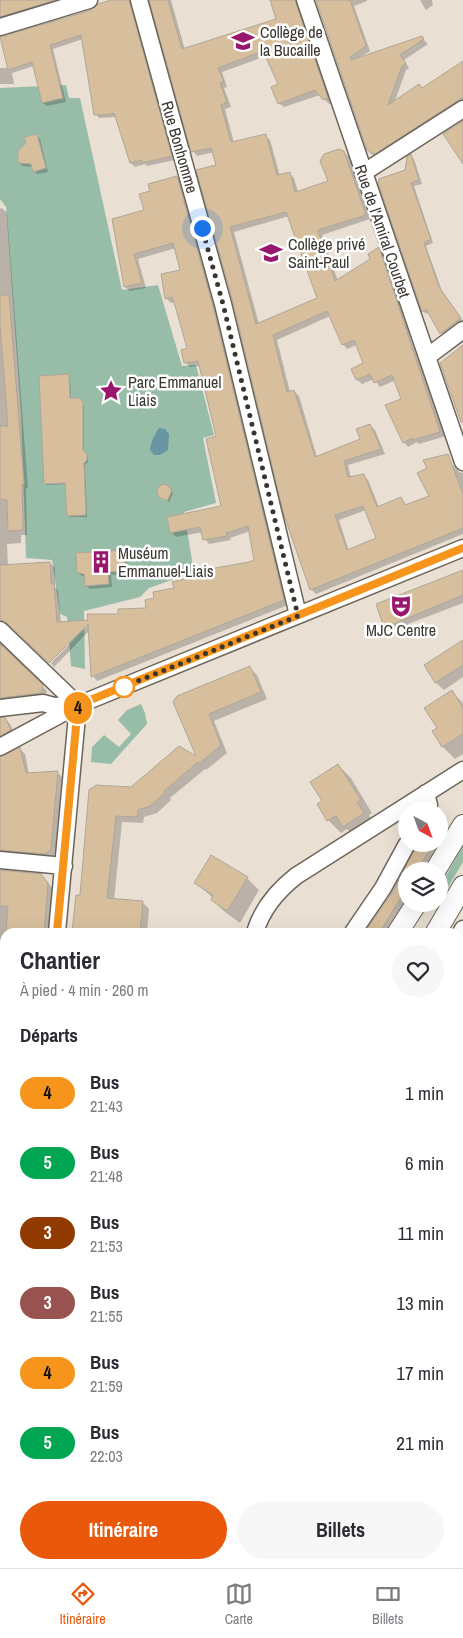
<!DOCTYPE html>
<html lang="fr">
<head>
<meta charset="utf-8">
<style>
	:root { --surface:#fff; --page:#f7f7f7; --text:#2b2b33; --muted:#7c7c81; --line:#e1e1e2; --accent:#ea580c }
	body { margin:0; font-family:"Archivo Narrow",sans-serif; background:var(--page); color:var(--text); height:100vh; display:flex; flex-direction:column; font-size:19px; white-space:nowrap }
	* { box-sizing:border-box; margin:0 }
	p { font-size:16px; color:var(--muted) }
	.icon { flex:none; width:28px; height:28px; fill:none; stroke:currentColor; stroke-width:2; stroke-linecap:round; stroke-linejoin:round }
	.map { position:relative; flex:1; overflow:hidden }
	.panel { position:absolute; left:0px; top:928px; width:464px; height:641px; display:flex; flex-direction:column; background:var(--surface); border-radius:15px 15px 0 0; box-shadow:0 5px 20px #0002 }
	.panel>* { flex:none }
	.badge { padding:0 10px; border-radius:16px; font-size:18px; line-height:32px }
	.needle { width:32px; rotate:139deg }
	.fabs { position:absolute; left:398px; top:802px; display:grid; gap:10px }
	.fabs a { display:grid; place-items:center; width:50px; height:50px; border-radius:50%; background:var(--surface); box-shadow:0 5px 20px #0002; font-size:25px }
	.you { position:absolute; width:25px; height:25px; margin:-12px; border:4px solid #fff; border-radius:50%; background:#1a73e8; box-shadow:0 0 0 8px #1a73e833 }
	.map>.badge { position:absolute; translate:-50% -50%; box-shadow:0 0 0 2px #fff }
	h2 { padding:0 20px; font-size:19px; line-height:45px }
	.round { display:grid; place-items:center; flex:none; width:52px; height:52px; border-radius:26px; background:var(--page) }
	.summary { display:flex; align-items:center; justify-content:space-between; height:85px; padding:0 20px }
	h1 { font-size:24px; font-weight:700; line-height:38px }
	.cta { display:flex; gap:10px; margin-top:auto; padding:10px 20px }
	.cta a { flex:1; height:58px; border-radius:30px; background:var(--accent); color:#fff; font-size:20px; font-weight:700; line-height:58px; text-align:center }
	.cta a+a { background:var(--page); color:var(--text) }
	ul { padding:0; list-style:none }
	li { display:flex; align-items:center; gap:15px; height:70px; padding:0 20px }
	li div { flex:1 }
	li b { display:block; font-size:19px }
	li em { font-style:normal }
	li .badge { min-width:55px; font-weight:700; text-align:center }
	.menu { display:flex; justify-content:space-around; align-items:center; height:70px; border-top:1px solid var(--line); background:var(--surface); font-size:14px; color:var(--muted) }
	.menu a { display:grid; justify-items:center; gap:2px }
	.menu .on { color:var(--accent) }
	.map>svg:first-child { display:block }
</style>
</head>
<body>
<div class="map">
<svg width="463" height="1568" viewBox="0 0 463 1568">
	<rect width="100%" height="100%" fill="#e9dfd2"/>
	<path fill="#97bda9" d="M66,85L69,98H80L122,290L158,285L182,366L196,365L214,435L203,438L216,503L184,512L194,572L149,588L140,597L84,611L85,669L71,666L67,617L60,614L52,560L26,558L21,414L6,207L0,199V88Z
		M141,704L145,713L147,724L111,764L91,762L92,747L104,735L119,747L131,734L118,720L127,710Z
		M463,846V862L439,902V888Z
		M459,1032L463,1035V1192L459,1190Z"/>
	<path fill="#6897a3" d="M159,428L165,429L169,434L168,450L160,455H154L150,450C151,441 154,436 159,428Z"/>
	<path fill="#0003" fill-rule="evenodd" d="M0,0H73L0,23Z
		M151,0H171L185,50L278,19L271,0H301L332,103L329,104L320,95L284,107L279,103V85L266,56L222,72L227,87L224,88L231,107L225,109L234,143L265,136L270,140L280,176L289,173L294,178L298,192L329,182L344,152L349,157L370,219L322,235L338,281L371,259L379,249L383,253L409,328L408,329L411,340L446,436L419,444L417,442L408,447L404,442L402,400L396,380L380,387L374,379L362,384L357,380L353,369L365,364L357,345L347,349L343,344L330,316L277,340L290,392L294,391L299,396L317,457L361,440L370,425L375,430L385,454L348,465L351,478L363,475L368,480L379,507L401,498L407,506L430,497L445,470L453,465L459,472L463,473V534L316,594L311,589L285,512L214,152L197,156L193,151ZM289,216L319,299L259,324L234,232ZM366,510L378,539L349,551L339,520Z
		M317,0H367V1L354,6L370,51L360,57L422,38L428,44L404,60L409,68L406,70L395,101L423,89L463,62V104L375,157L370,152Z
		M420,0H432L433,5L426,10Z
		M129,1L133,5L175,160L147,166L145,164L135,167L131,163L116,117L99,118L96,114L83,39L53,49L66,102L47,106L43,103L34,66L12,73L14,84H0V68H7L10,71L2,38Z
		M37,136L40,139L48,172L37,174L34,171L33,167L23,166L19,163Z
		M410,156L414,159L422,184L414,186L433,243L426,246L442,291L463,321L444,336L429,312L426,314L423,311L406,171Z
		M177,177L182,182L218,312L288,605L97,681L93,676L89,631L54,667L51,663L88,625L13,627L8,624L2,625L0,627V209L2,208L7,213L28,488L26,489L27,535H21V543L7,544L8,565L50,563L55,568V587L58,590L61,623L89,622L147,609L155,599L175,589L256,561L250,531L230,538L231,540L209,544L205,539L203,532L176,537L171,532L223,507L218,437L200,366L190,367L186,363L189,349L175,302L171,303L166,298L181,270L176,248L138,259L146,288L130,291L125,287L114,220L146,211L152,192Z
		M69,376L70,377L71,400H78L84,405V453L88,456V462L85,465L87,517H70L68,516L66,484L47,485L45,483Z
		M166,485L173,493L169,502L162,498Z
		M123,551L127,555L128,574L111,575L112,587L90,589L86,585V577L82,576L78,573Z
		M463,571V603L408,624V625L391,633L385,627Z
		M463,642V677L444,690L436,683L426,666Z
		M0,646L47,691L45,698L0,705Z
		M250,668L257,675L267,699L214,721L227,753L206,770L205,769L170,798L171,800L157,813L144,817L143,823L122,822L114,900L142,902L149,909L147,932H73L77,896L82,897L91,790L131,789L198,760L174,702Z
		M452,692L463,703V754L455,759L442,746L439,728Z
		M0,719H5L10,724L15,735L0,744Z
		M20,749L25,754L29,774L58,773L62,777L55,854L50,858L0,857V758Z
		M338,765L351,778L372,813L369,815L376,826L357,839L347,829L341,833L328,820L324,801Z
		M439,835L446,842L428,871H406V904L391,932H366L393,894L419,844H439Z
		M0,870L46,880L53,889L48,932H5V971L0,970Z
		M247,878L259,890L240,923L225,912L212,900L213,898L196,883Z
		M0,997H5V1079L0,1078Z
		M0,1168L5,1173L0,1175Z
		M463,1359V1393L459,1397V1363Z
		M0,1524H5V1564H48L51,1568H0Z
		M180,1564H223V1568H180Z
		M266,1564H301L300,1568H266Z"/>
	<path fill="#d7bf9d" stroke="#afa699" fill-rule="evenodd" d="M0,0H55L0,17Z
		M111,0H129L172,156L142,163V160L130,163L114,113L104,115H94L81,35L50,45L63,98L42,103L32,62L8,70L0,37L92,10L98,4Z
		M149,0H168L182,49L276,19L270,0H295L328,98L323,100L315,90L278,104L271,87L278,84L263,51L218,68L224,82L220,83L227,102L221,105L231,142L266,134L277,175L290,172L295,192L328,181L320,161L324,154L339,149L344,151L366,215L318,230L335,281L370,259L368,254L379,247L440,432L413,440L412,438L403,443L385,405L401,399L392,375L374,383L370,374L356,380L351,369L363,363L354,340L342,345L327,311L273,335L287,392L294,390L315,457L360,439L356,429L370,424L381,449L344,461L348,477L364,474L377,507L401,497L405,505L429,496L417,473L427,468L423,460L448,454L463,494V528L310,590L283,512L233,302L196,170L216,165L211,148L191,152ZM286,212L317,298L256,324L230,227ZM363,506L376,538L347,550L335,515Z
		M316,0H350L366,46L350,57L351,60L422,36L424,39L400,55L406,63L402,66L388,105L419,84L422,88L463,61V97L375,154L371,153L367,150Z
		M463,121V164L443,134Z
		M37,134L46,168L33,172L31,164L18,163V151L26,143L24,137Z
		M411,154L419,180L411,183L431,239L424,243L439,287L461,318L440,334L426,309L422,312L378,183L379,179L405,170L407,157Z
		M177,176L213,306L284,600L91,677L88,624L49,663L7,623L0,620V565L50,562L51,584H54L57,622L88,620L87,614H118V609L146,608L145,600L154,598L153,592L174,588L172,582L211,573L210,569L249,562L254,560L248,526L226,533L227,536L203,540L200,527L170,533L167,517L221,506L206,439L216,436L198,361L184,363L181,350L187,348L176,309L172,297L165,299L161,274L180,270L173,243L134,254L142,283L124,287L112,219L144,210L139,194L150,191L148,184Z
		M0,295H9L24,484H22L23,530L8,531L7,500L0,499V426H8L0,326Z
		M463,345V422H461L440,363Z
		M69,374L70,398H79L83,402V450L87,454V460L84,463L86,515L67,516L65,483L44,484L39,376Z
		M163,484L169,486L171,489V493L167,501L159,497L157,492L158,487Z
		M124,550L125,571L108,572L109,584L85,586L84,574L77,573L76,553Z
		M463,570V595L384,628L376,604Z
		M463,640V665L435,683L424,665Z
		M0,644L43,685L41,693L0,698Z
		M250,666L261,692L209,714L221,745L199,764L198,762L164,791L165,793L150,806L138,810L137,817L116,816L107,898L143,901L140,932H72L76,895H80L89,790L96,785L131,787L179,746L196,756L173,702L177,696Z
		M452,690L463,708V734L442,747L432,731L437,728L424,708Z
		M5,717L11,730L0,736V718Z
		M20,747L26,773L58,771L51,849L45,854L0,850V757Z
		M338,764L361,800L357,802L364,813L343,827L336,816L327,821L317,804L322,801L310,782Z
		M417,844H433L417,871H406V889L380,932H365L392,893Z
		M211,855L248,877L227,911L211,900L213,895L194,883Z
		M0,870L41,874L48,883L44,932H6L8,906H0Z"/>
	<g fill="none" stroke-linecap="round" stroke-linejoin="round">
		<defs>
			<path id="minor" d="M139,0L223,304L298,615
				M305,0L463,462
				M0,27L89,0
				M363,173L463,109
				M427,357L463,330
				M0,630L78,705
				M0,708L43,703L54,706L74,705
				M0,747L78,705L463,548
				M425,811L429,805L426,793
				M0,860L64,866
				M57,932L78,705
				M255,932C262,909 277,891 296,876L463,770
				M353,932L383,888L407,844
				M459,936L463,929
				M459,1208L463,1212
				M0,1290L5,1266
				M0,1484L5,1489
				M135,1564L140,1568"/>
			<path id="major" d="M435,871L463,825
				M398,932L416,904
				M436,932L463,886
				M0,1090H5
				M0,1124L5,1125"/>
		</defs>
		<use href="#minor" stroke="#6d6559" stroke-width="19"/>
		<use href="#major" stroke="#6d6559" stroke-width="22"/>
		<use href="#minor" stroke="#fff" stroke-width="16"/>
		<use href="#major" stroke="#fff" stroke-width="20"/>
	</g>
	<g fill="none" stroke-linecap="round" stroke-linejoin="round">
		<defs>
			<path id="line" d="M57,932L78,705L463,548"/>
		</defs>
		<use href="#line" stroke="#fff" stroke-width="11"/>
		<use href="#line" stroke="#f6941c" stroke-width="8"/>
		<path stroke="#393530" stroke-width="5" stroke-dasharray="0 9" d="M124,687H123L298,616L223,304L202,228"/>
	</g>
	<defs>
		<symbol id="school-bare" viewBox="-9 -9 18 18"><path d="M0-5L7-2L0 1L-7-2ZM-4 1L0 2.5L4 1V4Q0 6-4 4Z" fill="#98166c" stroke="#fff" stroke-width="2.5" paint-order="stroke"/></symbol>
		<symbol id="sight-bare" viewBox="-9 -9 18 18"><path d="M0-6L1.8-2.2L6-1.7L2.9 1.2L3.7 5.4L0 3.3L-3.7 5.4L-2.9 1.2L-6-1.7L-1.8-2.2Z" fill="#98166c" stroke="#fff" stroke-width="2.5" paint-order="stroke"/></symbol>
		<symbol id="building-bare" viewBox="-9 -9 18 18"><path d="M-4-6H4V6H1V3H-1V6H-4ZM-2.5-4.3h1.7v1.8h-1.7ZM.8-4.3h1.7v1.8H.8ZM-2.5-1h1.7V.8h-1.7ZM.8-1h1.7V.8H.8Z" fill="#98166c" stroke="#fff" stroke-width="2.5" paint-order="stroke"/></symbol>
		<symbol id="theatre-bare" viewBox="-9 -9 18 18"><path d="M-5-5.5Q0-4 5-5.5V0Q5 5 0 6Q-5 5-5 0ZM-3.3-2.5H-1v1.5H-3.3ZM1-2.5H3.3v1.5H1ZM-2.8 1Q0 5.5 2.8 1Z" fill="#98166c" stroke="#fff" stroke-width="2.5" paint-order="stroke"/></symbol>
	</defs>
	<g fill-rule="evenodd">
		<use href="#school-bare" x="227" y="25" width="32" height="32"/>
		<use href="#school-bare" x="255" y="237" width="32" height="32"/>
		<use href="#sight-bare" x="95" y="375" width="32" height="32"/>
		<use href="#building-bare" x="85" y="546" width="32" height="32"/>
		<use href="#theatre-bare" x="385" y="590" width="32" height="32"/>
	</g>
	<circle fill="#fff" stroke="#f6941c" stroke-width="2.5" cx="124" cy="687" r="10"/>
	<g text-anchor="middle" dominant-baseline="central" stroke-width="5" stroke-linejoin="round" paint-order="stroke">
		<g font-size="16" fill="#393530" stroke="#fff" text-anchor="start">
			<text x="260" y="32">Collège de<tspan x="260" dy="18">la Bucaille</tspan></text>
			<text x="288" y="244">Collège privé<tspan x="288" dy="18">Saint-Paul</tspan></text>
			<text x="128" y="382">Parc Emmanuel<tspan x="128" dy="18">Liais</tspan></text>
			<text x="118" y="553">Muséum<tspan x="118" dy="18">Emmanuel-Liais</tspan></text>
			<text x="401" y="630" text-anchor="middle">MJC Centre</text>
		</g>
		<g font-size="16" fill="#393530" stroke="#fff">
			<text transform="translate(180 147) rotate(74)">Rue Bonhomme</text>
			<text transform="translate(383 231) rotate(71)">Rue de l'Amiral Courbet</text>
		</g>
	</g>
</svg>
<div class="fabs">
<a><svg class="needle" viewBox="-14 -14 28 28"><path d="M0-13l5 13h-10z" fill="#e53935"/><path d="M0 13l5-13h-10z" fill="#7c7c81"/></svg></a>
<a><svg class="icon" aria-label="layers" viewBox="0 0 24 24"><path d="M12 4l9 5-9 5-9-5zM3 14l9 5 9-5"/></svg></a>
</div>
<div class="you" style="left:202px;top:228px"></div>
<b class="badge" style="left:78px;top:708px;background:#f6941c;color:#111">4</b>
<section class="panel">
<div class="summary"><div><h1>Chantier</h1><p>À pied · 4 min · 260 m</p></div><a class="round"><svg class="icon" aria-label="heart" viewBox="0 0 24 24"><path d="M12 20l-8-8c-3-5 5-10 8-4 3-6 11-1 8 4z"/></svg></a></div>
<h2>Départs</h2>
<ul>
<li><span class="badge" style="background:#f6941c;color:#111">4</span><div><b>Bus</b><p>21:43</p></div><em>1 min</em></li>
<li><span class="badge" style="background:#00a651;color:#fff">5</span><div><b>Bus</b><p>21:48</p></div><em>6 min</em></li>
<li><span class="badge" style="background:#913b01;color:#fff">3</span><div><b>Bus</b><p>21:53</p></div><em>11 min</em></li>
<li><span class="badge" style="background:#985350;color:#fff">3</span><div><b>Bus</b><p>21:55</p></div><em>13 min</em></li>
<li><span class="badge" style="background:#f6941c;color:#111">4</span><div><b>Bus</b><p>21:59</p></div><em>17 min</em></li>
<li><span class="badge" style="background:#00a651;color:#fff">5</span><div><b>Bus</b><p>22:03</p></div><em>21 min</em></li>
</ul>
<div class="cta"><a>Itinéraire</a><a>Billets</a></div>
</section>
</div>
<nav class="menu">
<a class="on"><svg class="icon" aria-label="directions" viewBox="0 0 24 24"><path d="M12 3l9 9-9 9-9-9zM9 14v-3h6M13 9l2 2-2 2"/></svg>Itinéraire</a>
<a><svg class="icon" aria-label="map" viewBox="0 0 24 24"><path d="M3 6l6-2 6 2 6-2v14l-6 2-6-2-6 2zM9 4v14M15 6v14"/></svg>Carte</a>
<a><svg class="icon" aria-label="tickets" viewBox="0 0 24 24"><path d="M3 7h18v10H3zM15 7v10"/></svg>Billets</a>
</nav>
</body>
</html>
